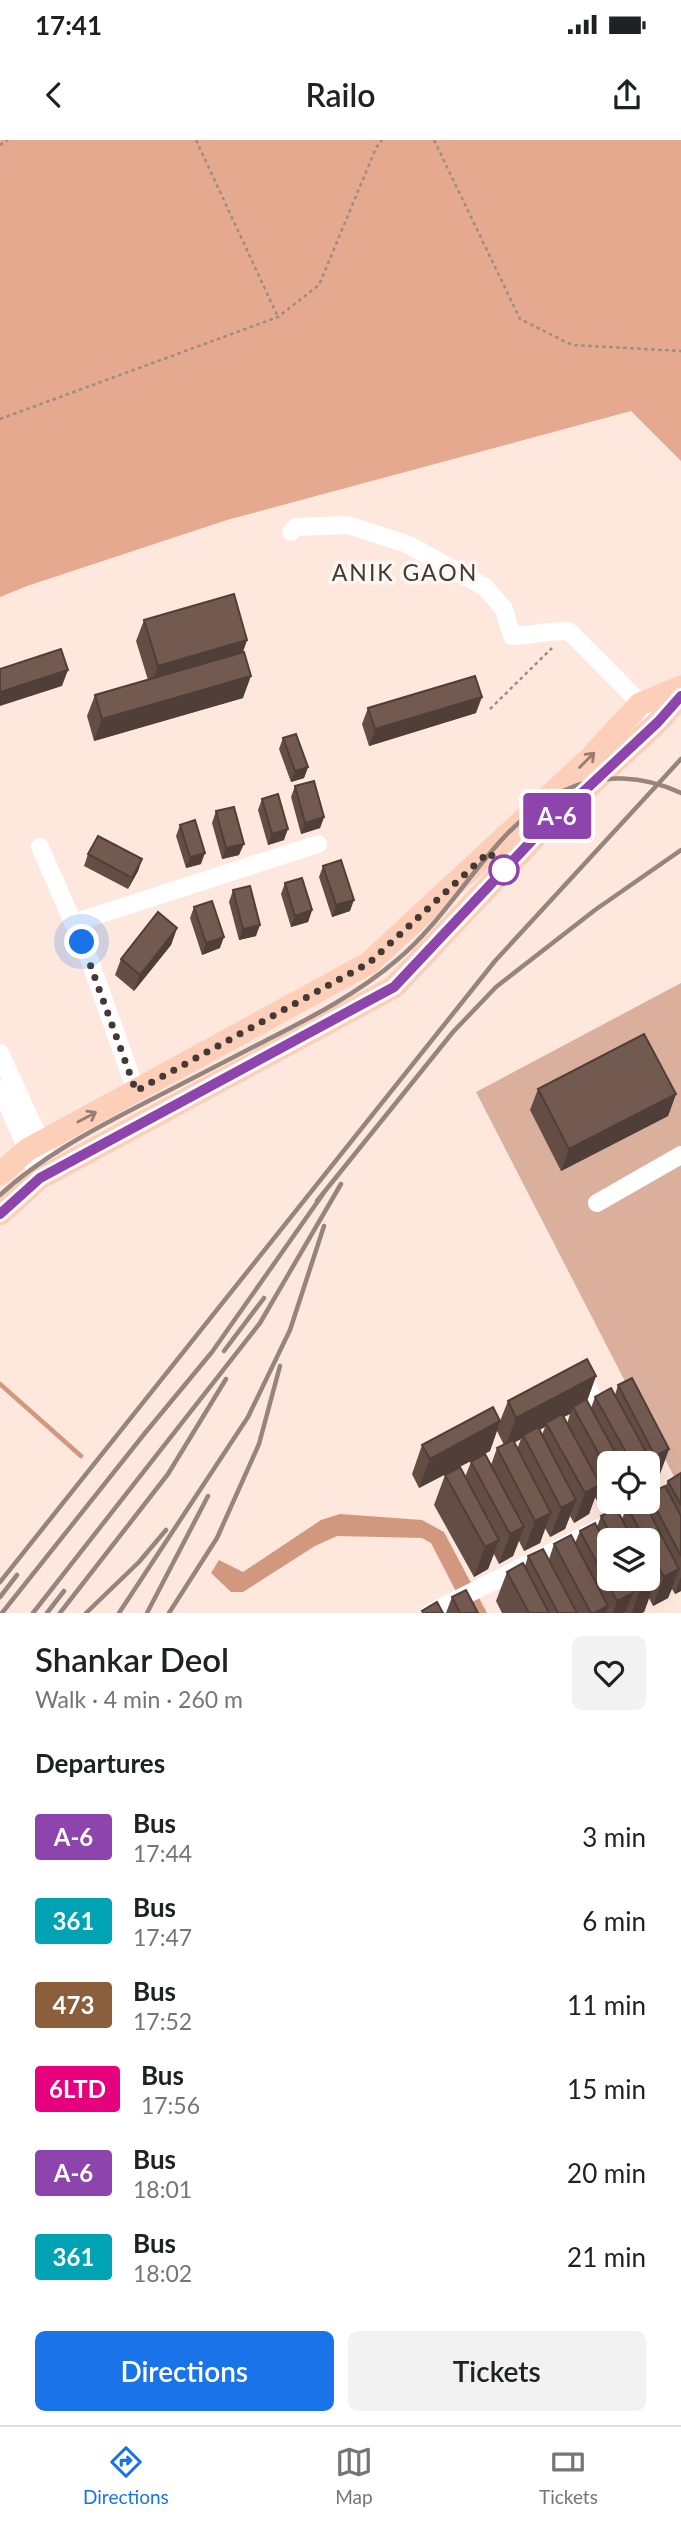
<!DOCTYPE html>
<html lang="en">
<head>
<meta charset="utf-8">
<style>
	:root { --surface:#fff; --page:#f2f2f2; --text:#202124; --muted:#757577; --line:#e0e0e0; --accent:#1a73e8 }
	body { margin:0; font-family:Lato,sans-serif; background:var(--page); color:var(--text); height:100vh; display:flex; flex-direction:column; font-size:26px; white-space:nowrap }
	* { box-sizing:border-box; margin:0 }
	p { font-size:23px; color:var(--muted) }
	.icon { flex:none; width:38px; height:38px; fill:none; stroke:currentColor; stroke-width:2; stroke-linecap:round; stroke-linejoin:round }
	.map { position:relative; height:1473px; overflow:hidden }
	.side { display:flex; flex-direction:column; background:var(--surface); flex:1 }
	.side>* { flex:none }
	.badge { padding:0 14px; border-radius:5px; font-size:24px; line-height:46px }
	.controls { position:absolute; left:597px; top:1311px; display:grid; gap:14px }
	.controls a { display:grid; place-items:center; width:63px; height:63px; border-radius:10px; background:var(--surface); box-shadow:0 7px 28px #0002; font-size:35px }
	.you { position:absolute; width:35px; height:35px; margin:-18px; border:5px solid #fff; border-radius:50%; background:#1a73e8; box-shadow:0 0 0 10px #1a73e833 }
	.map>.badge { position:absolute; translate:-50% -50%; box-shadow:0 0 0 4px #fff }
	h2 { padding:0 35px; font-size:26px; line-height:63px }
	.round { display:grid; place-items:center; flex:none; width:74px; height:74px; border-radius:10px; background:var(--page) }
	.head { display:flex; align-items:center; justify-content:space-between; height:119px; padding:0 35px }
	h1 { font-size:33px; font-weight:600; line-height:52px }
	.cta { display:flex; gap:14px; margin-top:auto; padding:14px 35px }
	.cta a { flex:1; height:80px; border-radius:10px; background:var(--accent); color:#fff; font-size:28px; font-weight:600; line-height:80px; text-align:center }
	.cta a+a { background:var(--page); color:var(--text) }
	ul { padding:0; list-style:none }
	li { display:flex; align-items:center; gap:21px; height:84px; padding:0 35px }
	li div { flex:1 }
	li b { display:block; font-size:26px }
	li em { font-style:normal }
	li .badge { min-width:77px; font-weight:700; text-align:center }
	.status { display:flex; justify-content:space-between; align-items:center; height:49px; padding:0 35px; background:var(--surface); direction:ltr }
	.status svg { height:19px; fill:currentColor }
	header { display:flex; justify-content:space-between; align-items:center; height:91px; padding:0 35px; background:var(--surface); font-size:32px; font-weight:600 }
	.dock { display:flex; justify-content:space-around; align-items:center; height:98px; border-top:2px solid var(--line); background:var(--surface); font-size:19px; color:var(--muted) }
	.dock a { display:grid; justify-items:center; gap:4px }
	.dock .on { color:var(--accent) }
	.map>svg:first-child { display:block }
</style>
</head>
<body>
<div class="status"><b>17:41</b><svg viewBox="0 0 49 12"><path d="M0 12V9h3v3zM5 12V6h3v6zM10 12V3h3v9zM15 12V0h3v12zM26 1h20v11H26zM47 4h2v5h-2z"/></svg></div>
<header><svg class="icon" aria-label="back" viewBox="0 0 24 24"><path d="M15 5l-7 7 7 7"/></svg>Railo<svg class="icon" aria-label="share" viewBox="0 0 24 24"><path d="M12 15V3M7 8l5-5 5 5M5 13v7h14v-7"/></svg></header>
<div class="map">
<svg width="681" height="1473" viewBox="0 0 681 1473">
	<rect width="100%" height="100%" fill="#fee7dd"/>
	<path fill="#daaf9c" d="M681,843V1350L476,952Z"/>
	<path fill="#e4a98f" d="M0,0H681V321L631,271L227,380L27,446L0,457Z"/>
	<path fill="#d2987e" d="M340,1374L422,1380L444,1392L487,1473H467L431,1403L422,1398L337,1396L315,1406L243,1452H231L211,1433L219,1420L243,1432L321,1380Z"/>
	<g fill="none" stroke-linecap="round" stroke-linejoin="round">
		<path stroke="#d2987e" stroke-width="4.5" d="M0,1244L81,1316"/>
		<path stroke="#9d8c85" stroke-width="2.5" stroke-dasharray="3.5 3.5" stroke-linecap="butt" d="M196,0L278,177
			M434,0L520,179L572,205L681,211
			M0,5L8,0
			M0,279L278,177L319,145L376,8L382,0
			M490,569L552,508"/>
		<path stroke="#fff" stroke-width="18" d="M291,392L296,387L348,385L407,404L485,447L504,469L512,496C532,496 549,490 569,491L649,572
			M40,707L90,821L136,951
			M73,783L318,704
			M0,913L54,1031
			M0,948L40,1038
			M597,1063L681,1015
			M584,1241L599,1270L588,1276
			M430,1473L645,1365"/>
		<path stroke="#fdceb8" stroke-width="23" d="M0,1034L27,1010L369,823L589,619L640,564L681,547
			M0,1074L40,1038L394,847L538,694L658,582L681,556"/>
		<path stroke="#95857e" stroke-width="4.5" d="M0,1055C39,1019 87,993 133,969C176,947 218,925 261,903C308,879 356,855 397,820C458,769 491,688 563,651C600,632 645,636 681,653
			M317,1061L453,892L496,847L595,770L681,710
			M224,1211L264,1158
			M0,1442L495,821L681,619
			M0,1457L17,1435
			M2,1473L145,1293L212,1212L323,1054
			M33,1473L260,1183L341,1044
			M47,1473L64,1451
			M60,1473L168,1334L226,1239
			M86,1473L139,1422L166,1390
			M119,1473L248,1277L290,1190L324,1086
			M147,1473L208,1356
			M169,1473L217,1398L259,1304L280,1226"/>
	</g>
	<path fill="#634d45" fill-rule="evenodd" d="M144,480L247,500L243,512V558L94,601L87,576L95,555L148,540L136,501Z
		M368,568L476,573L369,606L362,584Z
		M283,598L308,627L304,638L291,642L279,609Z
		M295,646L324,677L320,688L301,694L291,657Z
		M262,659L284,700L268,705L258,670Z
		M216,671L239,715L222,719L212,683Z
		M180,685L201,724L186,728L176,696Z
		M88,714L142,719L138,731L128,749L84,726Z
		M323,726L350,771L332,777L319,737Z
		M285,743L312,770L308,782L291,787L281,754Z
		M233,750L256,796L239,800L229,762Z
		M194,767L220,808L202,815L190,778Z
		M177,788L171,805L134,851L115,835L121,819Z
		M538,949L676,954L668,976L561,1031L530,970Z
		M596,1236L587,1261L591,1268L595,1257L615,1255L618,1245L669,1309L658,1339L648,1344V1323H609V1362H614L601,1369L595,1357L589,1374L574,1383L570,1376L565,1389L550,1397L545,1388L540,1403L524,1411L519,1401L513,1416L499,1424L494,1414L488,1429L474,1437L434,1365L445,1335L465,1337L471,1322L491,1325L497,1308L504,1305L497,1291L490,1311L419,1348L412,1334L422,1305L500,1281L508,1261ZM570,1274L567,1284L563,1277ZM545,1287L542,1295L539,1290ZM521,1299L517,1309L514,1303Z
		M681,1333V1451L675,1454L672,1449L668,1458L653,1466L649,1458L644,1472L641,1473H626V1472L625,1473H502L496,1461L507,1432L525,1426L528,1416L549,1419L554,1404L575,1403L580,1391L597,1387L601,1376L622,1379L627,1366L645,1363L646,1362H648V1354L665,1347L668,1341ZM609,1400H648V1438H609Z
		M452,1457L478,1473H446Z"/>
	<path fill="#503f38" d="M247,500L239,522L150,548L158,526Z
		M68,530L62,546L0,566V552Z
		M251,536L243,558L94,601L102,579Z
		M482,557L476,573L369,606L375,589Z
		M308,627L304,638L291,642L295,631Z
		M324,677L320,688L301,694L305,683Z
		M288,689L284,700L268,705L272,694Z
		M244,704L239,715L222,719L226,708Z
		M205,713L201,724L186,728L190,717Z
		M142,719L138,731L128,749L132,738Z
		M354,760L350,771L332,777L336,765Z
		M312,770L308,782L291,787L295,776Z
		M260,785L256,796L239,800L243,789Z
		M177,788L171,805L134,851L140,835Z
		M224,797L220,808L202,815L206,803Z
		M676,954L668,976L561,1031L569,1009Z
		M596,1236L585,1266L573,1267L570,1274L548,1285L546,1283L545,1287L524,1298L523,1295L521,1299L505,1307L516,1278Z
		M500,1281L490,1311L419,1348L430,1319Z
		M669,1309L658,1339L648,1344V1336L655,1316Z
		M600,1344L589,1374L574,1383L585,1353Z
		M609,1348V1362H614L601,1369Z
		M576,1360L565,1389L550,1397L561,1368Z
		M551,1373L540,1403L524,1411L535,1381Z
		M524,1387L513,1416L499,1424L510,1394Z
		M499,1400L488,1429L474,1437L485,1407Z
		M679,1429L668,1458L653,1466L664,1437Z
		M681,1437V1451L675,1454Z
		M655,1442L644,1472L641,1473H632L640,1449Z
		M633,1453L625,1473H613L617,1461Z
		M608,1466L606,1473H594Z"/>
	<path fill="#735a50" stroke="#503f38" stroke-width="2" d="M234,454L247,500L158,526L144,480Z
		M61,509L68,530L0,552V529Z
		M244,512L251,536L102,579L95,555Z
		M475,536L482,557L375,589L368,568Z
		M296,594L308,627L295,631L283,598Z
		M314,641L324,677L305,683L295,646Z
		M278,654L288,689L272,694L262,659Z
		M234,667L244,704L226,708L216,671Z
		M195,680L205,713L190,717L180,685Z
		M98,696L142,719L132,738L88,714Z
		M341,720L354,760L336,765L323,726Z
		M302,738L312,770L295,776L285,743Z
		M250,746L260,785L243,789L233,750Z
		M212,761L224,797L206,803L194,767Z
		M158,772L177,788L140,835L121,819Z
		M644,894L676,954L569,1009L538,949Z
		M587,1219L596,1236L516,1278L508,1261Z
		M632,1238L669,1309L655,1316L618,1245Z
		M611,1248L650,1319L643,1323H632L595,1257Z
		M586,1259L621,1323H609V1333L573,1267Z
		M493,1267L500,1281L430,1319L422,1305Z
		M562,1274L600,1344L585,1353L546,1283Z
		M538,1287L576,1360L561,1368L523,1295Z
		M513,1300L551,1373L535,1381L497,1308Z
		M485,1314L524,1387L510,1394L471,1322Z
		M460,1327L499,1400L485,1407L445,1335Z
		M681,1333V1365L668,1341Z
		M665,1346L681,1376V1416L648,1354Z
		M635,1362H644L679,1429L664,1437L648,1406V1400H645L627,1366Z
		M616,1368L633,1400H614L601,1376Z
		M595,1383L609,1408V1438H625L633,1453L617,1461L580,1391Z
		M571,1395L608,1466L594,1473H591L554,1404Z
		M543,1409L577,1473H558L528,1416Z
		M523,1423L549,1473H529L507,1432Z
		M648,1428L655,1442L640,1449L635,1438H648Z
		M466,1450L478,1473H460L452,1457Z
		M437,1462L443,1473H423L422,1471Z"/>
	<defs><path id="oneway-shaft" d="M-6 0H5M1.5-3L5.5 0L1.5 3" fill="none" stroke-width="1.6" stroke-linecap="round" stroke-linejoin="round" transform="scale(1.75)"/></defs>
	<g stroke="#977c6f">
		<use href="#oneway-shaft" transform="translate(587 620) rotate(-45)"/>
		<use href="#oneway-shaft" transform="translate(87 977) rotate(-28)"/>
	</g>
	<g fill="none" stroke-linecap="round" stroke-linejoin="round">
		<defs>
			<path id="line" d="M0,1074L40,1038L394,847L538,694L658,582L681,556"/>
		</defs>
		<use href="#line" stroke="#fff" stroke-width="16"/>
		<use href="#line" stroke="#8e44ad" stroke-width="10"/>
		<path stroke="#443934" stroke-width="7" stroke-dasharray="0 12.6" d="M82,802L136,951L369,823L489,712L504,730"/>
	</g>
	<circle fill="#fff" stroke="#8e44ad" stroke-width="3.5" cx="504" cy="730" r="14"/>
	<g text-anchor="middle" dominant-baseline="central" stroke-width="7" stroke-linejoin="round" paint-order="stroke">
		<g font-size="23" letter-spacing="2" fill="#443934" stroke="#fef8f5">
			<text x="405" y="432">ANIK GAON</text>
		</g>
	</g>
</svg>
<div class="controls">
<a><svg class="icon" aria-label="locate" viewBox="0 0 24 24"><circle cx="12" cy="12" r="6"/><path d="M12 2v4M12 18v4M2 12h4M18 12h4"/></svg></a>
<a><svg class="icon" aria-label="layers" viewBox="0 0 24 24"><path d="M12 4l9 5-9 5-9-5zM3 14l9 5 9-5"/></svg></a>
</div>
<div class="you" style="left:82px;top:802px"></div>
<b class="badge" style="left:557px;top:676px;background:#8e44ad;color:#fff">A-6</b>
</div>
<section class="side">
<div class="head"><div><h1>Shankar Deol</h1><p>Walk · 4 min · 260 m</p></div><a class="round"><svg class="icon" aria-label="heart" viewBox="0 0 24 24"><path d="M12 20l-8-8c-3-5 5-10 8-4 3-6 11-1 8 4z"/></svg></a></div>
<h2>Departures</h2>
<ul>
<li><span class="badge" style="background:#8e44ad;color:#fff">A-6</span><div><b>Bus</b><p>17:44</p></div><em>3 min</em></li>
<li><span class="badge" style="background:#00a3b4;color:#fff">361</span><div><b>Bus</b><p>17:47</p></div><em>6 min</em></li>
<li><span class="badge" style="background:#8b5e3c;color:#fff">473</span><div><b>Bus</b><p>17:52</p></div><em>11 min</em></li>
<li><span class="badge" style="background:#e6007e;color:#fff">6LTD</span><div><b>Bus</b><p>17:56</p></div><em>15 min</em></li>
<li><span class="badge" style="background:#8e44ad;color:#fff">A-6</span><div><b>Bus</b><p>18:01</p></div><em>20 min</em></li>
<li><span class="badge" style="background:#00a3b4;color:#fff">361</span><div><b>Bus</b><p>18:02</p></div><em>21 min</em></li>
</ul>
<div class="cta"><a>Directions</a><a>Tickets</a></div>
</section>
<nav class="dock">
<a class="on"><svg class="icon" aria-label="directions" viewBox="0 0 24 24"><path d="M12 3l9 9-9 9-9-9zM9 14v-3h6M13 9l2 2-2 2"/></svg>Directions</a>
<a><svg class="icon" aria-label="map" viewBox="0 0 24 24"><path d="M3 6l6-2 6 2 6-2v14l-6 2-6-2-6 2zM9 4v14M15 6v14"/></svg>Map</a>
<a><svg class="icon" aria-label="tickets" viewBox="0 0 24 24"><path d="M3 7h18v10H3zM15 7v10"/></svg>Tickets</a>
</nav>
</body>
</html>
